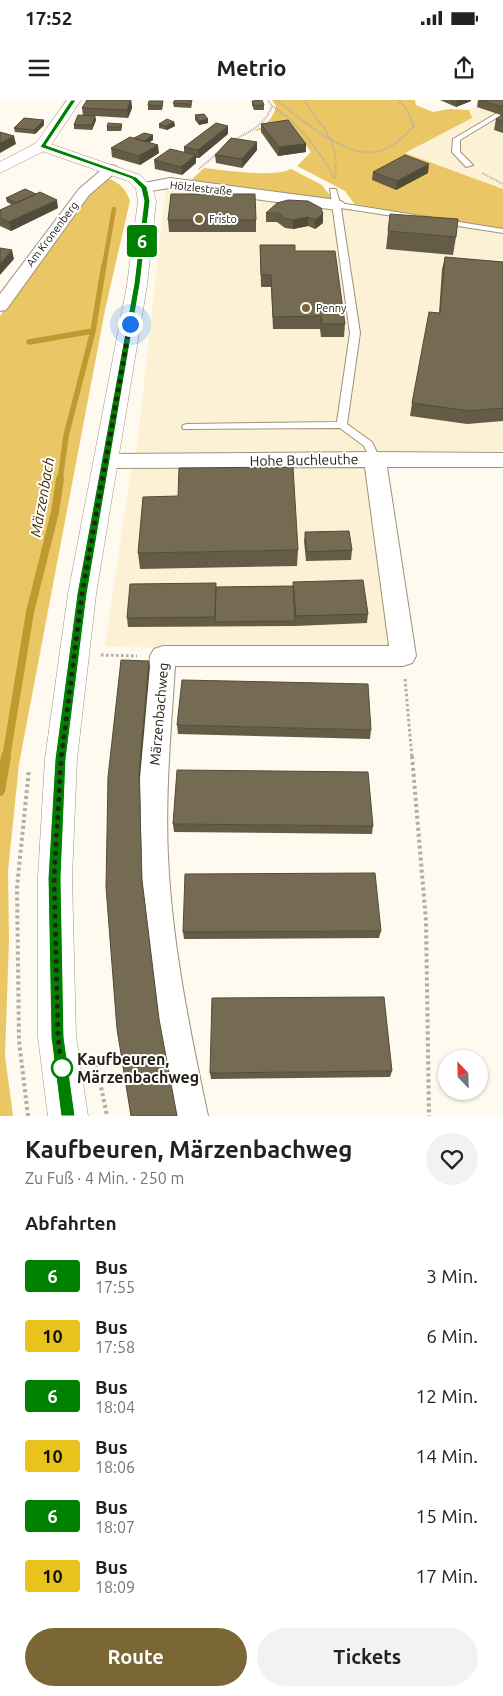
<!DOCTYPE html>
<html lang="de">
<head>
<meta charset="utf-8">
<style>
	:root { --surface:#fff; --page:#f2f2f2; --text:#222; --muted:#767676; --accent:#7a6735 }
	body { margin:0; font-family:Ubuntu,sans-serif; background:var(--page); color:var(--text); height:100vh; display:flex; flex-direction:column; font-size:19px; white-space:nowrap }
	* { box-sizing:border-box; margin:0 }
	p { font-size:16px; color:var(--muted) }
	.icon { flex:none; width:28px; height:28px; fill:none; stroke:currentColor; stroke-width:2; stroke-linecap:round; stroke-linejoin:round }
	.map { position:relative; height:1016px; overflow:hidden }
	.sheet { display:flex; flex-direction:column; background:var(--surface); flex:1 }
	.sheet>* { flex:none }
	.badge { padding:0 10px; border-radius:4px; font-size:18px; line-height:32px }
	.needle { width:32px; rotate:337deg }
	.buttons { position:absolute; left:438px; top:950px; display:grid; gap:10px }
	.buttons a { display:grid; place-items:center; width:50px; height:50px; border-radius:50%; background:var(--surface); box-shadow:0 1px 4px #0004; font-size:25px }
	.you { position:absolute; width:25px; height:25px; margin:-12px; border:4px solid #fff; border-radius:50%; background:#1a73e8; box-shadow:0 0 0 8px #1a73e833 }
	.map>.badge { position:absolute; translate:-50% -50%; box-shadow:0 0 0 2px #fff }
	h2 { padding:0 25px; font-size:19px; line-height:45px }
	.round { display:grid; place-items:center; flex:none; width:52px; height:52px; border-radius:26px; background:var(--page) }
	.overview { display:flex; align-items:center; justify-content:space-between; height:85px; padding:0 25px }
	h1 { font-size:24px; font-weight:700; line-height:38px }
	.button { display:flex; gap:10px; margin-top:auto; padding:10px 25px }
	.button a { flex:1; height:58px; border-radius:30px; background:var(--accent); color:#fff; font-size:20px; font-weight:700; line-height:58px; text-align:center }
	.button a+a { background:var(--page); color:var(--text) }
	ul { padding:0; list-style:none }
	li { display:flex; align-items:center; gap:15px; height:60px; padding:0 25px }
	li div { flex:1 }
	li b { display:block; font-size:19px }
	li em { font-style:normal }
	li .badge { min-width:55px; font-weight:700; text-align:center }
	.status { display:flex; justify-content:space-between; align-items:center; height:35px; padding:0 25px; background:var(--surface); direction:ltr }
	.status svg { height:14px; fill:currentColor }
	header { display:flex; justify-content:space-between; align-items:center; height:65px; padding:0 25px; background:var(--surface); font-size:22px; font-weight:700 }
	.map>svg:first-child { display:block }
</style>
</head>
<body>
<div class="status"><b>17:52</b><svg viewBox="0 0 49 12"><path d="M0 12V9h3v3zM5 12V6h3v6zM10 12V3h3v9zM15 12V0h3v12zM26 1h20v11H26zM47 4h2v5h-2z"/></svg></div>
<header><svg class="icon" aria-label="menu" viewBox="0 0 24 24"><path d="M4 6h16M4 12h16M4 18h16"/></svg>Metrio<svg class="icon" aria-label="share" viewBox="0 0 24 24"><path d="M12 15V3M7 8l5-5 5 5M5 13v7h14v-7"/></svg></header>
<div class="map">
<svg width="503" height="1016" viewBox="0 0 503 1016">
	<rect width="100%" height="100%" fill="#fefaef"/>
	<path fill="#fdf1d5" d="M488,0H503V89L404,53L471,18L469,10Z
		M166,84L336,106L503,132V351L136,356Z
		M370,366L396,550L105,547L131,368Z"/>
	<path fill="#ebc665" d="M272,0H415L416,5L433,12L449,9L469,10L472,18L405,53L503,89V129L355,105L345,91L297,66L311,52L291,26L254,31C266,25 273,19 276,6Z
		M204,68C225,70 272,78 291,69L322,85L332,98L329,102L188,83Z
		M104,77C118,82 125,86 130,101L105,210L19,664L8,771L9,840L5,956L13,1016H0V216C31,167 66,120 104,77Z"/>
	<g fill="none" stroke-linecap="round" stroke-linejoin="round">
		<path stroke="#bf9a31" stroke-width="4.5" d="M104,166L114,109"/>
		<path stroke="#bf9a31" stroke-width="5.5" d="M29,242L93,231
			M60,380L66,336L93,231L104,165"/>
		<path stroke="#bf9a31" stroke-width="8" d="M6,658L30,512L55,412L60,379"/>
		<path stroke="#bf9a31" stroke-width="10" d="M0,691L6,656"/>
		<defs>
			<path id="service" d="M497,13L503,15V19L498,17L460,40V52L473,65L466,67L452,52L453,39Z
				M330,89H336L340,103L503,129V133L341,108L360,233L347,324L372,342L380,359L379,361H371L364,346L340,328L183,329L182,327L183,325L187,324L337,322L350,233Z"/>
			<path id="minor" d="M111,65L116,66L118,69L116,72L89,95L6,210L0,211V194L79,89L106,66Z
				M170,78L337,100L343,102L345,105L343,108L337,110L170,88L144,92L139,90L136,87L139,84Z
				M375,352L503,353V367H387L416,556L412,563L403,566H175C171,629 165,693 168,757C172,844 190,931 208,1016H172C155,930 140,844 137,757C135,690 144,623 150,556L154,549L163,546H389L365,367L105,368L97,366L94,361L97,356L105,354Z"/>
			<path id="tertiary" d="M42,41L140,75L152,87L156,101L147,185L96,494L77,659L72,778L76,937L88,1016H48L38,937V778L45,659L68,494L127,185L138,101L136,89L128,81L36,49L34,46L36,43Z"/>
			<path id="secondary" d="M67,0H81L48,49L0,73V62L36,43Z"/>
		</defs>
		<use href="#service" stroke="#9e9379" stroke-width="2"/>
		<use href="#minor" stroke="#9e9379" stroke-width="2"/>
		<use href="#tertiary" stroke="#9e9379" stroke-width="1"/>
		<use href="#secondary" stroke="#9e9379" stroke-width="1"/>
		<path stroke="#b2aea3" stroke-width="2" stroke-dasharray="1 1" stroke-linecap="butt" d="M276,0C301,18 347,61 380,51C395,46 404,36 414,26L406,8L398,0
			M304,0C324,32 339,37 335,78
			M272,6C299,24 318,49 334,77
			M234,40C251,31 265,25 272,6L268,0
			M199,69L221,50
			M482,73L503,84"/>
		<path stroke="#b2aea3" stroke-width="3" stroke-dasharray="2.5 2.5" stroke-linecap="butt" d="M101,555L137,556
			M405,579L412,658"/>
		<path stroke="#b2aea3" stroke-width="4" stroke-dasharray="3 3" stroke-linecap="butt" d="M412,656L426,821L429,1016
			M95,958L107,1016
			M28,1016L19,941L17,787L29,669"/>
		<use href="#service" fill="#fff" fill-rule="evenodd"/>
		<use href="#minor" fill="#fff" fill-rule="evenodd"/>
		<use href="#tertiary" fill="#fff" fill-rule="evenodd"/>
		<use href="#secondary" fill="#fff" fill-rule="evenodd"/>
	</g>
	<path fill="#645c47" d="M131,0L132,8L128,18L95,16L96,20L92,30L74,29V25L83,16L82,8Z
		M440,0H471V1L456,7Z
		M478,0H503V21L501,15L477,7Z
		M252,1L264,5V10H254L252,5Z
		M173,3L192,4L191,8L174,7Z
		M148,5H163L162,10H148Z
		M195,15L208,19V23L199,25L195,20Z
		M496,19L503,21V33L494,30Z
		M44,20V25L35,34L15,32L14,28Z
		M174,22L175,26L167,30L159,28V24Z
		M122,24V28L121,31H107V27Z
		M261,24L306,44V52L278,56L261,32Z
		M228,34L199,58H196V63L182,75L155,69L154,60L184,52V47Z
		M153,35V40L149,42L159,53L140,65L112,57L111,48L134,38Z
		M257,50L242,68L216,63L215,55Z
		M373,72L428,73L396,90L372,80Z
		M6,98L58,108L11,131L0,126V110L12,105L7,102Z
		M266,113L323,114V123L315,129L308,126L293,129L285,128L277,122H266Z
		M168,120H256V132H169Z
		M388,131L456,137L453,155L386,149Z
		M260,145L295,151L345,224L344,237H321L320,229H273L271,187H261Z
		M445,157L503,162V321L467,324L410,316L412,303L439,213L442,169Z
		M305,432L352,450L351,460L306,461L304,441Z
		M298,450L297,466L140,469L138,453Z
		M293,482L368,514L367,523L295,526L128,527L127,518L216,487L293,486Z
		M177,625L371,630L370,639L178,634Z
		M173,724L373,726L372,734L174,732Z
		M381,831L379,838L184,839L183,832Z
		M392,971L390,977L211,979L210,973Z"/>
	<path fill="#514b39" d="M131,0L132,8L128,18L127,10Z
		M457,0H471V1L456,7Z
		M95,16L96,20L92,30V25Z
		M208,19V23L199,25V21Z
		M44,20V25L35,34L34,30Z
		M174,22L175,26L167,30L166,26Z
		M228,26V34L199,58L198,50Z
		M153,35V40L140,48L139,43Z
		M14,36L16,44L0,53V43Z
		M257,42V50L242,68V59Z
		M306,44V52L278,56L279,47Z
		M158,45L159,53L140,65L139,56Z
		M196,55V63L182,75L181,67Z
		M429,64L428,73L396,90L397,81Z
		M57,100L58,108L11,131L9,122Z
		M323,114V123L315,129V120Z
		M308,117V126L293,129V120Z
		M12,150L14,159L0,175V164Z
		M149,561L150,566L140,678L142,784L159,919L142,780L139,674Z"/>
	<path fill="#746b52" stroke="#514b39" d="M87,0H131L127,10L82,8Z
		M175,0H192L191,4L173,3Z
		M262,0L264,5L254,6L252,1Z
		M481,0H503V7Z
		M149,1H163L162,6L148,5Z
		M204,14L208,19L199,21L195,15Z
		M503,14V21L496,19Z
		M78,15L95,16L92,25H74Z
		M24,18L44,20L34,30L14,28Z
		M167,19L174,22L166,26L159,24Z
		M288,20L306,44L279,47L261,24Z
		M108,23L122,24L120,27H107Z
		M216,23L228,26L198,50L184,47Z
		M0,32L14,36L0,43Z
		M144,33L153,35L144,41L134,38Z
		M130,37L158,45L139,56L111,48Z
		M231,38L257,42L242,59L215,55Z
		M170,49L196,55L181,67L154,60Z
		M405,55L429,64L397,81L373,72Z
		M25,89L36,94L17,103L6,98Z
		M40,92L57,100L9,122L0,118V110Z
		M171,94H255L256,120H168Z
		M288,100L308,101L321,108L323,114L315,120L308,117L293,120L286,119L278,113H266L277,103Z
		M390,114L458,119L456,137L388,131Z
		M260,145H295V151H335L345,224H322L321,216L273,217L271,175H261Z
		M0,148L12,150L0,164Z
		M445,157L503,162V308L470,311L412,303L429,212L440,213Z
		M293,367L298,450L138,453L143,397L178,396L179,368Z
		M349,431L352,450L307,452L305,432Z
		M363,480L368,514L296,516L293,482Z
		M216,483L215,517L127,518L130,484Z
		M293,486L295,521L215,522L216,487Z
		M121,560L149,561L139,674L142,780L159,919L177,1016H131L117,929L106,787L108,677Z
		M182,580L368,584L371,630L177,625Z
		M177,670L368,672L373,726L173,724Z
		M375,773L381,831L183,832L185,774Z
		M384,897L392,971L210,973L212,898Z"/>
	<path fill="#008000" stroke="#fff" d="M71,0H76L46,45L136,77L147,87L150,101L140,184L87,494L66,659L61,778L64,937L75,1016H61L51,937L48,778L55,659L77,494L134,184L144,101L141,88L132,79L40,47Z"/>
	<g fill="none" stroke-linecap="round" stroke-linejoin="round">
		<path stroke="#252117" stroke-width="5" stroke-dasharray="0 9" d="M62,968V973L58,937L54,778L61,659L82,494L130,224"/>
	</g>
	<g fill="#7a6735" stroke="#fff" stroke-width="2">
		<circle cx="199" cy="119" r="5"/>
		<circle cx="306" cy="208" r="5"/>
	</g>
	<circle fill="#fff" stroke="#008000" stroke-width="2.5" cx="62" cy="968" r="10"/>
	<g text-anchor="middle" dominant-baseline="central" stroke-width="4" stroke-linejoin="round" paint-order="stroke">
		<g font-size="11" fill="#252117" stroke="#fff">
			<text transform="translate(201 88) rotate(6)">Hölzlestraße</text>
			<text transform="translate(52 134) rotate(-53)">Am Kronenberg</text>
		</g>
		<g font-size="11" fill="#252117" stroke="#fff" text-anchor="start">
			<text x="209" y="119">Fristo</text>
			<text x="316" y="208">Penny</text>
		</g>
		<g font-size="14" fill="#252117" stroke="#fff">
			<text transform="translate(304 360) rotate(-1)">Hohe Buchleuthe</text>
			<text transform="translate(159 614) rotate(-85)">Märzenbachweg</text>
		</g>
		<g font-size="15" font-style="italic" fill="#433407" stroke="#fff">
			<text transform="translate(42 397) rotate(-80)">Märzenbach</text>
		</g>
		<g font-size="16" font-weight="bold" fill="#252117" stroke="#fff" text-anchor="start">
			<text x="77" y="959">Kaufbeuren,<tspan x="77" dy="18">Märzenbachweg</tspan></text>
		</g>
	</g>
</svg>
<div class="buttons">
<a><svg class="needle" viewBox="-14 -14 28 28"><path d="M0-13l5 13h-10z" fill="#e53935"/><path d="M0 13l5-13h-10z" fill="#767676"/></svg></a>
</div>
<div class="you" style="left:130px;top:224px"></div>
<b class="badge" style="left:142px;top:141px;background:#008000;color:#fff">6</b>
</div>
<section class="sheet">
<div class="overview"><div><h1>Kaufbeuren, Märzenbachweg</h1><p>Zu Fuß · 4 Min. · 250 m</p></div><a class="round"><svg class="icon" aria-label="heart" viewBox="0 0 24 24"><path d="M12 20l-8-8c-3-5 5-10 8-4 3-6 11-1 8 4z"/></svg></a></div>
<h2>Abfahrten</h2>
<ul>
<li><span class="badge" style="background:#008000;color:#fff">6</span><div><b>Bus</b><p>17:55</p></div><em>3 Min.</em></li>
<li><span class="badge" style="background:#e8c31b;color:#111">10</span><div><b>Bus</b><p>17:58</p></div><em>6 Min.</em></li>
<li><span class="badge" style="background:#008000;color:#fff">6</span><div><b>Bus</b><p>18:04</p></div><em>12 Min.</em></li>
<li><span class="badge" style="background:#e8c31b;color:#111">10</span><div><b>Bus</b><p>18:06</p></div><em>14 Min.</em></li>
<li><span class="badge" style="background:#008000;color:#fff">6</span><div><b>Bus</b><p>18:07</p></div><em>15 Min.</em></li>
<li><span class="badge" style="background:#e8c31b;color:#111">10</span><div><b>Bus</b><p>18:09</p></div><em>17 Min.</em></li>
</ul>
<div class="button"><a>Route</a><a>Tickets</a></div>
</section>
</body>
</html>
